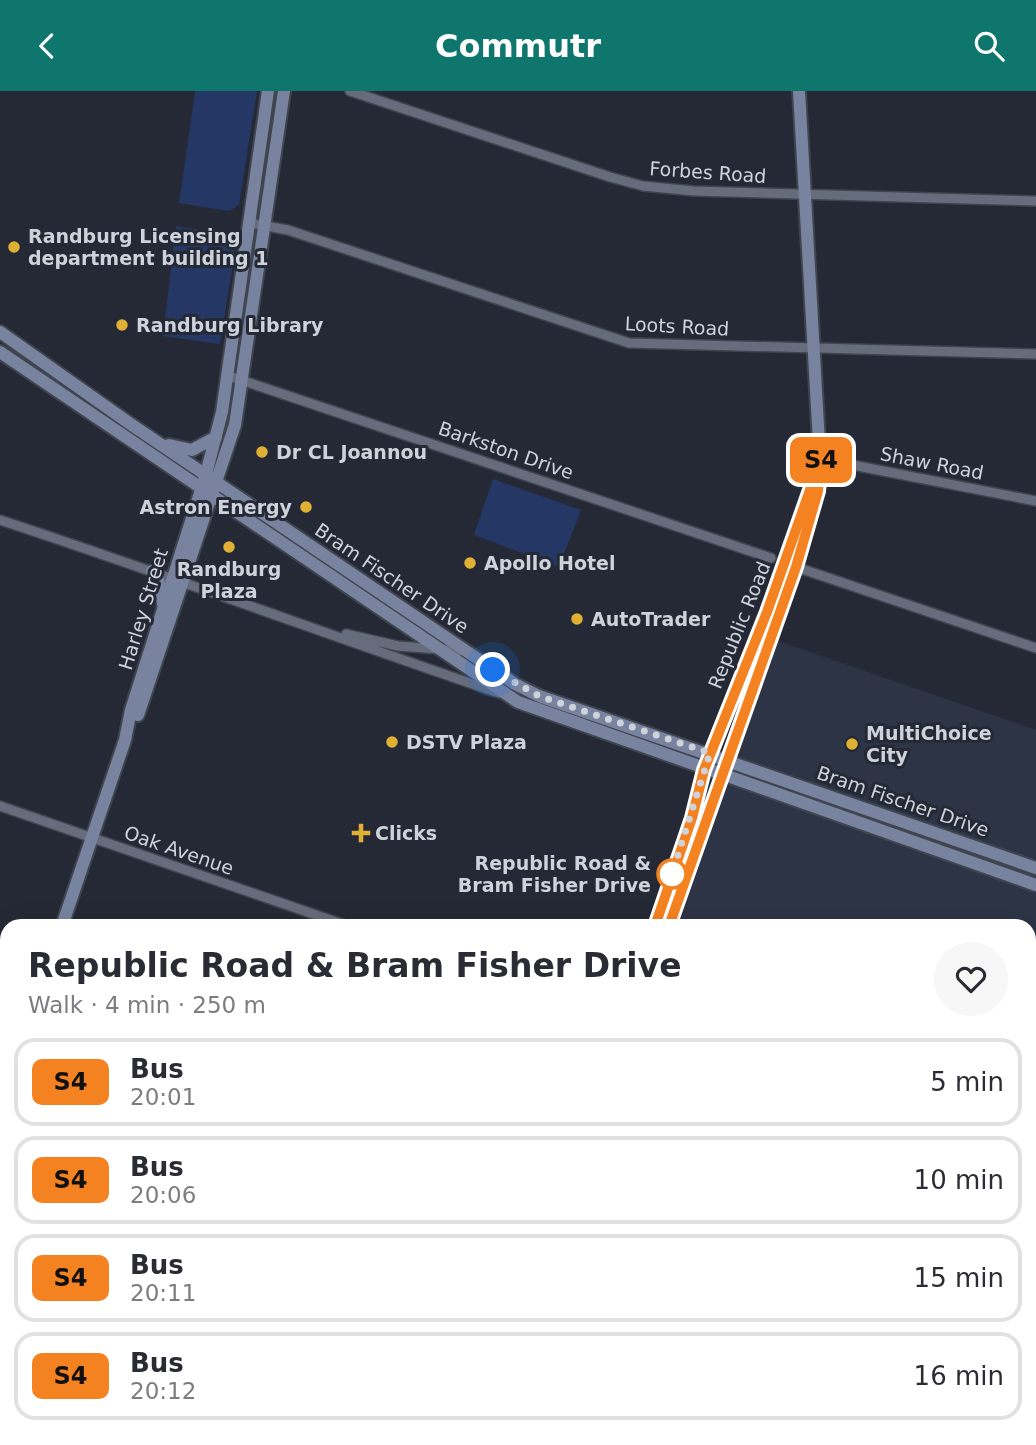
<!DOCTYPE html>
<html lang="en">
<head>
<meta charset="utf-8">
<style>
	:root { --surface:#fff; --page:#f7f7f7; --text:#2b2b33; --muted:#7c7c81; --line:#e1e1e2; --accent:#0f766e }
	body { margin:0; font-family:"DejaVu Sans",sans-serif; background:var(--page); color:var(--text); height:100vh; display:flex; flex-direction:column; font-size:26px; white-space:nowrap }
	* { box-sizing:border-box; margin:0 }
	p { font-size:23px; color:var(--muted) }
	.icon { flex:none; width:38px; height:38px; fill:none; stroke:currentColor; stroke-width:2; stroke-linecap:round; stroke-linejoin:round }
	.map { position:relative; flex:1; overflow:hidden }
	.side { position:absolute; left:0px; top:828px; width:1036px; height:527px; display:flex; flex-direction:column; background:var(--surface); border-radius:21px 21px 0 0; box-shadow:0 7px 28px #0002 }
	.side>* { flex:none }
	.badge { padding:0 14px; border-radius:10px; font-size:24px; line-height:46px }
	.you { position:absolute; width:35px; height:35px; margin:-18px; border:5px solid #fff; border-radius:50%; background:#1a73e8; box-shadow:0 0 0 10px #1a73e833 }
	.map>.badge { position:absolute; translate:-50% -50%; box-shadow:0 0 0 4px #fff }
	.round { display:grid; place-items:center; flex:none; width:74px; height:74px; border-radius:37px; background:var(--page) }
	.head { display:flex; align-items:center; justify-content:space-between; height:119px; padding:0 28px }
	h1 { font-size:33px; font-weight:600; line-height:52px }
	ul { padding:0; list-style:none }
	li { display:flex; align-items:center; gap:21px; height:88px; margin:0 14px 10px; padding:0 14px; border:4px solid var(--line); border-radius:21px }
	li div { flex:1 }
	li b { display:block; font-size:26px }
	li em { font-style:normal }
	li .badge { min-width:77px; font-weight:700; text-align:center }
	header { display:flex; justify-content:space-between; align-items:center; height:91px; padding:0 28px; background:var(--accent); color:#fff; font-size:32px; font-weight:600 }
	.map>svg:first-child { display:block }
</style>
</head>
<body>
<header><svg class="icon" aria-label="back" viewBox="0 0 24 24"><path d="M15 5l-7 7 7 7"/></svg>Commutr<svg class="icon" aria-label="search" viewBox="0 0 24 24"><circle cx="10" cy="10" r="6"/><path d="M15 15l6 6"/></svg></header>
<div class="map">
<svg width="1036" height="1354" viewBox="0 0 1036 1354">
	<rect width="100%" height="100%" fill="#242935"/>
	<path fill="#2c3445" d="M778,550L1036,639V1061L1029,1058V835H678Z"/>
	<path fill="#253764" d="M195,0H257L239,114L229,120L179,112Z
		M176,135L229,143L236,153L220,253L163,245Z
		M493,388L581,419L559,476L474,444Z
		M0,1290L7,1293V1348H170L189,1354H0Z"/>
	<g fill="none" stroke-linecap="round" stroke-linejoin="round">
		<defs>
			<path id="street" d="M350,0L610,86L643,95L694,100L1036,110
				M250,132L288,139L629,252L1036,263
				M229,285L771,467
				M822,368L1036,410
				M0,429C167,484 332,545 499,602
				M793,475L1036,557
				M346,543L398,555L465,560
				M0,715L348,835
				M1029,1068L1036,1070
				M0,1286L7,1288
				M181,1348L200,1354
				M1011,1348L1030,1354
				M543,1354L545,1348"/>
			<path id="secondary" d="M0,241L129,332L515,593L539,605L1036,777
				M0,261L518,611L1036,794
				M169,354L192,359L216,346
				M152,480L159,492L163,513
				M138,624L235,334L284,0
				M62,835L125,649L131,619L206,383L222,321L268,0
				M655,835L692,727L704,679L767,521L817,377
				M669,835L796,476L821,387L799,0
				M0,1014L7,994
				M486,1354L488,1348"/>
		</defs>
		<use href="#street" stroke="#3f444e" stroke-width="12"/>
		<use href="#secondary" stroke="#3f444e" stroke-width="16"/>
		<use href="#street" stroke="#666c7b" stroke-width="9"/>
		<use href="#secondary" stroke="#77839f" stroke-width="12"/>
	</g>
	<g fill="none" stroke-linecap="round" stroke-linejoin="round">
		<defs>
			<path id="line" d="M655,835L692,727L704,679L767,521L821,368L818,400L796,476L669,835"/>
		</defs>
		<use href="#line" stroke="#fff" stroke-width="16"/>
		<use href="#line" stroke="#f58220" stroke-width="10"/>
		<path stroke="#ced2da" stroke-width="7" stroke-dasharray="0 12.6" d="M493,579L539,605L710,662L672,783"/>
	</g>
	<g fill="#e0b034" stroke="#242935" stroke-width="2.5">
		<circle cx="14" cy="156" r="7"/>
		<circle cx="122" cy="234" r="7"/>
		<circle cx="262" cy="361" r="7"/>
		<circle cx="306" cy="416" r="7"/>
		<circle cx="229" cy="456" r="7"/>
		<circle cx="470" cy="472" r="7"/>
		<circle cx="577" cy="528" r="7"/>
		<circle cx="392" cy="651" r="7"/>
		<circle cx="852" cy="653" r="7"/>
		<path d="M357.5 731.5h7v7h7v7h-7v7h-7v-7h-7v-7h7z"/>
	</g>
	<circle fill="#fff" stroke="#f58220" stroke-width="3.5" cx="672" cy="783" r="14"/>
	<g text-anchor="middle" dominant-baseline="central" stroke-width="6" stroke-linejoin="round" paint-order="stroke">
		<g font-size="19" fill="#ced2da" stroke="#242935">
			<text transform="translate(708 81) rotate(4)">Forbes Road</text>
			<text transform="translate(677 235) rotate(3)">Loots Road</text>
			<text transform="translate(506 359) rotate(19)">Barkston Drive</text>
			<text transform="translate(932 372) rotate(11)">Shaw Road</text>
			<text transform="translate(392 487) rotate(34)">Bram Fischer Drive</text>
			<text transform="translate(143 518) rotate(-73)">Harley Street</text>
			<text transform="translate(739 534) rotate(-68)">Republic Road</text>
			<text transform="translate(903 710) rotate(19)">Bram Fischer Drive</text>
			<text transform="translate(179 759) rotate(19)">Oak Avenue</text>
		</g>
		<g font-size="19" font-weight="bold" fill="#ced2da" stroke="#242935" text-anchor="start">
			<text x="28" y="145">Randburg Licensing<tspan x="28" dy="22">department building 1</tspan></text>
			<text x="136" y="234">Randburg Library</text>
			<text x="276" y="361">Dr CL Joannou</text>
			<text x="292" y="416" text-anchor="end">Astron Energy</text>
			<text x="484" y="472">Apollo Hotel</text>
			<text x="229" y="478" text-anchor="middle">Randburg<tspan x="229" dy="22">Plaza</tspan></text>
			<text x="591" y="528">AutoTrader</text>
			<text x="866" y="642">MultiChoice<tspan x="866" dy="22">City</tspan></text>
			<text x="406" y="651">DSTV Plaza</text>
			<text x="375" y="742">Clicks</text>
		</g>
		<g font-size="19" font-weight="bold" fill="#ced2da" stroke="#242935" text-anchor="end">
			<text x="651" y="772">Republic Road &amp;<tspan x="651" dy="22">Bram Fisher Drive</tspan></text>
		</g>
	</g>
</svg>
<div class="you" style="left:493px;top:579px"></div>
<b class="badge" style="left:821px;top:369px;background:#f58220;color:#111">S4</b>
<section class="side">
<div class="head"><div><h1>Republic Road &amp; Bram Fisher Drive</h1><p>Walk · 4 min · 250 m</p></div><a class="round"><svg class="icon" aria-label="heart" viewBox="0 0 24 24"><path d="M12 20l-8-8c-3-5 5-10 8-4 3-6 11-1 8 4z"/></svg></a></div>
<ul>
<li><span class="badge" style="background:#f58220;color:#111">S4</span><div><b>Bus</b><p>20:01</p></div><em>5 min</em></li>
<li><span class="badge" style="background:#f58220;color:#111">S4</span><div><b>Bus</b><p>20:06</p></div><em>10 min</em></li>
<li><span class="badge" style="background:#f58220;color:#111">S4</span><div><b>Bus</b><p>20:11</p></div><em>15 min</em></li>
<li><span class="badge" style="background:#f58220;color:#111">S4</span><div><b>Bus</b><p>20:12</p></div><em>16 min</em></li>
</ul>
</section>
</div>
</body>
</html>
